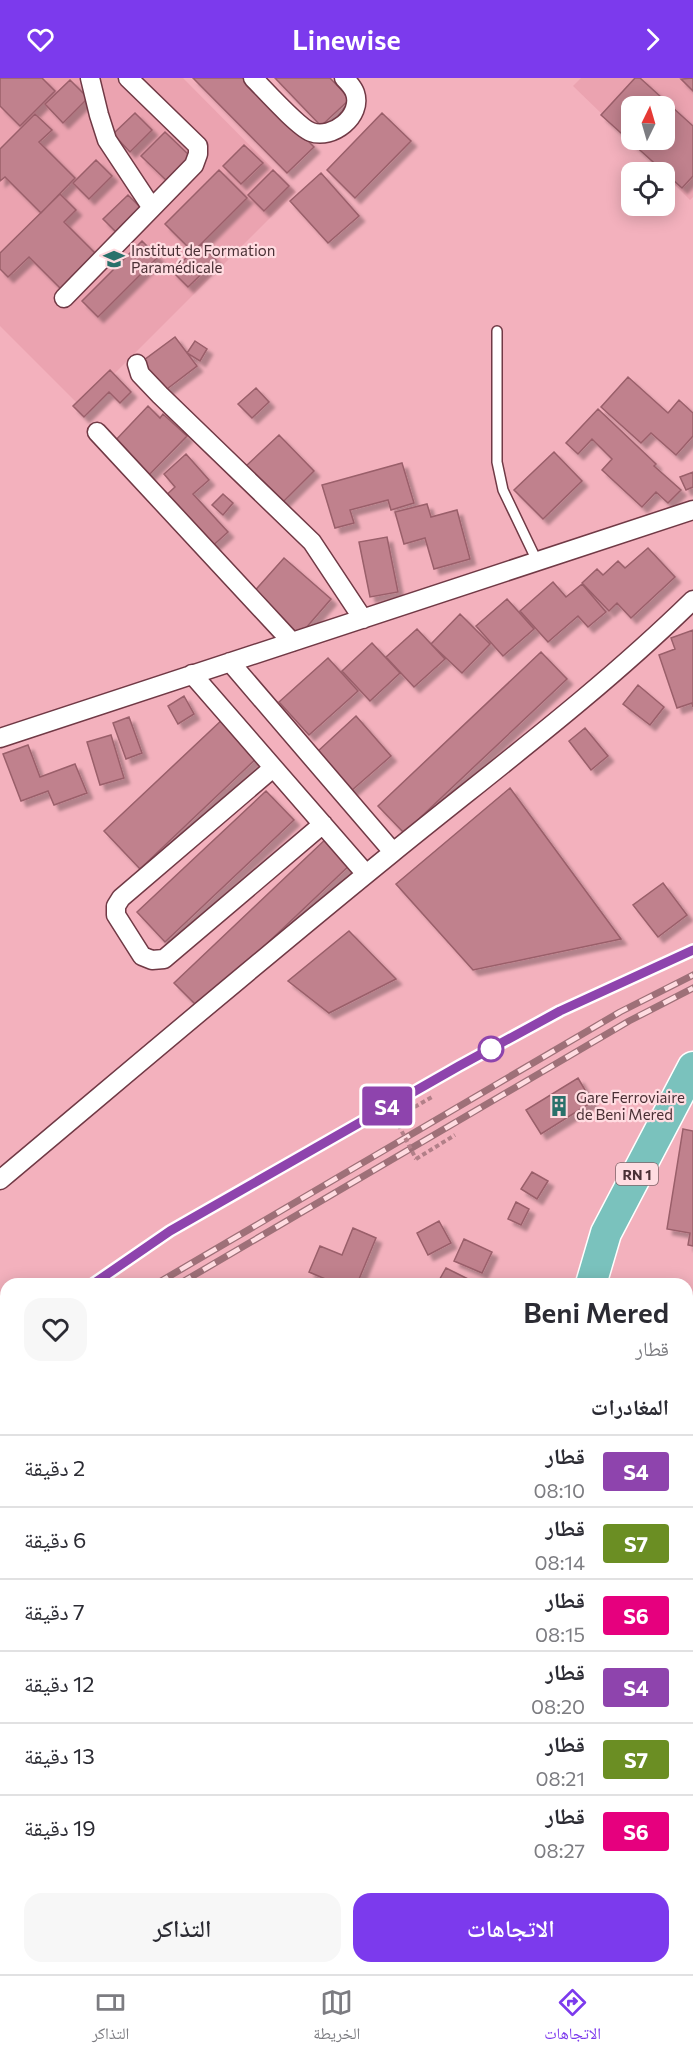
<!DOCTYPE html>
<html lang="ar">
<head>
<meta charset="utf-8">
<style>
	:root { --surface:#fff; --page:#f7f7f7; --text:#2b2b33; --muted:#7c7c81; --line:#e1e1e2; --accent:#7c3aed }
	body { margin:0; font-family:Commissioner,"Noto Naskh Arabic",sans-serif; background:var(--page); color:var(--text); direction:rtl; height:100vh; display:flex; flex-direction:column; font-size:22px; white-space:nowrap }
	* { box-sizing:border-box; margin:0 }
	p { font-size:20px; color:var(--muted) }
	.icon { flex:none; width:33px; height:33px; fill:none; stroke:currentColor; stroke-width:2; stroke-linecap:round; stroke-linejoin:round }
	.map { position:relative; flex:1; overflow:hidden; direction:ltr }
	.panel { position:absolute; left:0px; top:1200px; width:693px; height:696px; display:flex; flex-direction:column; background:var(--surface); border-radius:18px 18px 0 0; box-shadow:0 3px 15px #0003; direction:rtl }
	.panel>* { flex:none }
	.badge { padding:0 12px; border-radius:4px; font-size:21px; line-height:39px }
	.needle { width:39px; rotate:5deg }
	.controls { position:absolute; left:621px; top:18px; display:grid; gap:12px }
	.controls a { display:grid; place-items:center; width:54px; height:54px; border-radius:12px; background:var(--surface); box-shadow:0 3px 15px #0003; font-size:30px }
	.map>.badge { position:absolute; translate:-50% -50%; box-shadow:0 0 0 3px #fff }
	h2 { padding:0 24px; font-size:22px; line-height:54px }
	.round { display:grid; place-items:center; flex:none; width:63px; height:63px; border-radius:18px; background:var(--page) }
	.overview { display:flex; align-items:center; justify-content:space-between; height:102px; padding:0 24px }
	h1 { font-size:28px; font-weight:600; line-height:45px }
	.button { display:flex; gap:12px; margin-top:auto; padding:12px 24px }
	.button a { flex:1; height:69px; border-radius:18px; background:var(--accent); color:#fff; font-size:24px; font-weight:600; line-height:69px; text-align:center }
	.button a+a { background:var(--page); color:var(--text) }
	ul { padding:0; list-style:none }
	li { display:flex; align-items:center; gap:18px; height:72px; padding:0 24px; border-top:2px solid var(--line) }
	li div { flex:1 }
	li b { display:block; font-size:22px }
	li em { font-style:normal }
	li .badge { min-width:66px; font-weight:700; text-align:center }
	header { display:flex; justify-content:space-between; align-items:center; height:78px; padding:0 24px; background:var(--accent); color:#fff; font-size:27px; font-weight:600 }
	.tab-bar { display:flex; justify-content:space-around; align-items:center; height:84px; border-top:2px solid var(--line); background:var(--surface); font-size:16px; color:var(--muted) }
	.tab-bar a { display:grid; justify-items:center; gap:3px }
	.tab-bar .active { color:var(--accent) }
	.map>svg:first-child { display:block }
</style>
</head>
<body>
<header><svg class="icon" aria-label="forward" viewBox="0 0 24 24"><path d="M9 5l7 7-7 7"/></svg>Linewise<svg class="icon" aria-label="heart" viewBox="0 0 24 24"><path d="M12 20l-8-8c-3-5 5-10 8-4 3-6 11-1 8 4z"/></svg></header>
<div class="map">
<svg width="693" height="1896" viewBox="0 0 693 1896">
	<defs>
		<filter id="shadow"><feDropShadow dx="5.5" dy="5.5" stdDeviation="1.5" flood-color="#0004"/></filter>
	</defs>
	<rect width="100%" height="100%" fill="#f3b1bd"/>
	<path fill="#eba3b0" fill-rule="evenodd" d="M0,0H183L296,114L81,329L0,248Z
		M581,0H693V119L690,122L665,97L664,94H662L573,8ZM632,28H664V62H632Z
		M6,1342V1890H113L110,1896H0V1346Z"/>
	<path fill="#c0818d" stroke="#9a5f6a" stroke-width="1.5" fill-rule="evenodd" filter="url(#shadow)" d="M0,0H42L55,13L20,48L0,28Z
		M193,0H246L314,69L287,95Z
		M275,0H330L350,21L321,48Z
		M635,0H640L693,48V98L682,110L601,37ZM632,28H664V62H632Z
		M693,0V13L681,1Z
		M70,2L88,20L63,45L45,26Z
		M135,35L152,52L130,74L113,56Z
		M382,35L411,63L355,120L327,92Z
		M35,36L52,52L39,64L75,100L41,135L5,99L0,103V71Z
		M165,54L191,79L167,103L141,78Z
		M244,67L263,85L241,106L223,88Z
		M96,82L112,98L89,121L73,105Z
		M219,92L247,120L193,174L165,146Z
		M273,92L289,108L264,133L248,117Z
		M321,95L359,138L328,165L290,123Z
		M60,116L76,132L64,144L100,180L65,215L29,179L8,199L0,191V175Z
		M128,117L146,135L121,159L103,141Z
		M142,163L158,179L98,239L82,223Z
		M201,166L216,182L188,209L172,193Z
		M175,259L197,288L163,314L140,285Z
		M195,263L207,271L200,283L187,275Z
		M110,292L131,314L120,325L109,314L84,339L73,328Z
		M628,299L668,335L679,322L693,335V358L676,377L651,355L641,365L601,329Z
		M256,310L269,324L252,340L238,326Z
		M148,328L160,340L163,336L187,358L148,398L113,365Z
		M598,331L656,386L654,388L681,412L668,425L656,414L642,429L602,392L612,381L592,361L578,376L566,365Z
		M279,357L314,393L282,425L246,388Z
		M554,374L582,403L543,441L514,412Z
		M186,376L209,402L193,416L228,454L208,472L162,421L175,409L164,396Z
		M402,385L414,425L391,432L388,422L350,432L354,445L335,450L322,407Z
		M693,394V409L686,412L680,399Z
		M223,416L233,425L223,437L212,427Z
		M427,426L431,439L457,432L470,481L434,491L425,460L404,466L395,434Z
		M387,459L398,514L370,519L359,464Z
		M648,470L675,499L631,540L617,525L609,533L582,505L597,491L603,497L618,483L625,490Z
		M284,480L331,521L299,558L251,517Z
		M553,504L566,519L582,506L606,534L588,549L578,538L548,564L520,533Z
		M507,521L534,551L503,578L476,548Z
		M460,536L490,566L462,595L431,566Z
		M417,551L445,581L414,609L386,579Z
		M693,552V629L692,625L677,630L659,577L675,571L671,560Z
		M372,565L400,595L370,623L342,593Z
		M541,574L567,601L404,755L378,728Z
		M328,580L358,613L309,657L279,624Z
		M638,607L664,629L650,647L623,626Z
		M184,618L194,636L178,646L168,628Z
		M356,638L391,678L351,713L317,674Z
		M129,639L142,675L126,681L113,645Z
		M225,639L261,676L140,791L104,753Z
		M585,650L608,678L591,692L569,663Z
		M111,657L124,700L100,707L87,664Z
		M28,667L40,699L75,686L87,715L54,727L48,713L21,723L3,676Z
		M510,710L621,861L473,892L396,806Z
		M266,713L294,742L165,864L137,834Z
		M329,758L353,784L199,930L174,905Z
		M663,805L687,837L658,859L633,827Z
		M349,853L396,901L329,935L288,903Z
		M578,1000L592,1024L541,1056L526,1032Z
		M683,1051L693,1053V1168L688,1167L690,1155L667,1151Z
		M532,1094L548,1103L537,1121L521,1111Z
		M516,1124L529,1131L521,1147L508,1141Z
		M439,1143L451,1165L428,1177L417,1155Z
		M353,1150L376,1160L357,1206H337L309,1194L320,1168L342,1177Z
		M464,1161L492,1174L482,1195L454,1183Z
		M446,1190L472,1203L471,1206H437Z
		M0,1528L6,1532V1547L0,1557Z
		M6,1694V1722L1,1729L0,1704Z
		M0,1857L6,1861V1889L2,1896H0Z
		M69,1890H88L98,1896H65Z"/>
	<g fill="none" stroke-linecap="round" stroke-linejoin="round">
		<defs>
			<path id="lane" d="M497,253V384L503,412L537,483"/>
			<path id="street" d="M90,0L99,37L107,62L152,130
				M253,0C264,11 298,49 311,54C332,62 363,38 355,15C353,9 348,4 344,0
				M64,220L194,87L198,76V68L128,0
				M137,286L140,296L160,317L312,464L363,541
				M97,354L292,564
				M230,584L393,774
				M192,596L366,796
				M0,660L693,432
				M273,690L121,820L116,828V837L142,878L152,882L164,881L323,746
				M0,1102C130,993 259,883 391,776C493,693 599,614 693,522"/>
			<path id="primary" d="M591,1206L606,1155L693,989
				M660,1890L661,1896"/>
			<path id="highway" d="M687,1752L693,1748
				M687,1813L693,1809
				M145,1896L148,1890
				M451,1896L460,1890
				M548,1896L558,1890"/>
		</defs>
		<use href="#lane" stroke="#703945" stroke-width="12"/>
		<use href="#street" stroke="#703945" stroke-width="21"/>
		<use href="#primary" stroke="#fff" stroke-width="33"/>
		<use href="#highway" stroke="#fff" stroke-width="36"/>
		<path stroke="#b27f88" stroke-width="4" stroke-dasharray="4.5 3" stroke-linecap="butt" d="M395,1040L432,1019
			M416,1081L455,1057"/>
		<use href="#lane" stroke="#fff" stroke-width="9"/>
		<use href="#street" stroke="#fff" stroke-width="18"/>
		<use href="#primary" stroke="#7ac2bd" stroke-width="30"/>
		<use href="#highway" stroke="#229a91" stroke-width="33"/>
		<defs>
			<path id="rail" d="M93,1206L170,1153L459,988L560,933L693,872
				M156,1206L620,934L693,897
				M179,1206L629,943L693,910
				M0,1287L6,1281
				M0,1303L6,1299
				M0,1316L6,1312"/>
		</defs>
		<use href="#rail" stroke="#9e7078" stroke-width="7"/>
		<use href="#rail" stroke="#ffdce1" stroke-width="4.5" stroke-dasharray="14" stroke-linecap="butt"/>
		<path stroke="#b27f88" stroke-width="4" stroke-dasharray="4.5 3" stroke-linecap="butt" d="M395,1040L416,1081"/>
	</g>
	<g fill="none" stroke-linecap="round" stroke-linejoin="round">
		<defs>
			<path id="line" d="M93,1206L170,1153L459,988L560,933L693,872"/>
		</defs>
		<use href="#line" stroke="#fff" stroke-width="14"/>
		<use href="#line" stroke="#8e44ad" stroke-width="9"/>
	</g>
	<defs>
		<symbol id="university-bare" viewBox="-9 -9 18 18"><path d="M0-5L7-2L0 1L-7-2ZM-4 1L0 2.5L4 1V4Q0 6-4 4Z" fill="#29716b" stroke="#ffdce1" stroke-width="2.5" paint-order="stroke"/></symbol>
		<symbol id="building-bare" viewBox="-9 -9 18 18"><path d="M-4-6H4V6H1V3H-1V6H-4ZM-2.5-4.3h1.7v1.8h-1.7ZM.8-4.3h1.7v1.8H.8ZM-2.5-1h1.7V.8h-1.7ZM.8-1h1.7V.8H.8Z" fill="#29716b" stroke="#ffdce1" stroke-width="2.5" paint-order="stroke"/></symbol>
	</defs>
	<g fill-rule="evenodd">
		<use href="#university-bare" x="99" y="166" width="30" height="30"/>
		<use href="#building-bare" x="544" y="1013" width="30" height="30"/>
	</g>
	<circle fill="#fff" stroke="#8e44ad" stroke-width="3" cx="491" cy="971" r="12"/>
	<g text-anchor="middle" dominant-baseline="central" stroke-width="4.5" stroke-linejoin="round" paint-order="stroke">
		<rect fill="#ffdce1" stroke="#806469" stroke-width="1.5" x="616" y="1085" width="42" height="22" rx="4.5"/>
		<g font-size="14" font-weight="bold" fill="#4a3035">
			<text x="637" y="1096">RN 1</text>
		</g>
		<g font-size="15" fill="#4a3035" stroke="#ffdce1" text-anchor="start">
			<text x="131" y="172">Institut de Formation<tspan x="131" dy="17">Paramédicale</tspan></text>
			<text x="576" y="1019">Gare Ferroviaire<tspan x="576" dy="17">de Beni Mered</tspan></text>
		</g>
	</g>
</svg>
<div class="controls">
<a><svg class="needle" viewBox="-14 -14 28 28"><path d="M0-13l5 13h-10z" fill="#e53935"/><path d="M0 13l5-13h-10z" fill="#7c7c81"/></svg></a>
<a><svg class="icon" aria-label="locate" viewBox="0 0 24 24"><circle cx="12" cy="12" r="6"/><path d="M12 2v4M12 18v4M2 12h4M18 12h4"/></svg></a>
</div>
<b class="badge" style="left:387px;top:1028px;background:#8e44ad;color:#fff">S4</b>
<section class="panel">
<div class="overview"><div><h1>Beni Mered</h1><p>قطار</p></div><a class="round"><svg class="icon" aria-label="heart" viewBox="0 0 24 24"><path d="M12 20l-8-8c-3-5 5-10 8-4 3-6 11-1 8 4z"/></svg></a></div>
<h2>المغادرات</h2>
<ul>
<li><span class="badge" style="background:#8e44ad;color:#fff">S4</span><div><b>قطار</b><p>08:10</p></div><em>2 دقيقة</em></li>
<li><span class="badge" style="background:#6b8e23;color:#fff">S7</span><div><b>قطار</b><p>08:14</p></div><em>6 دقيقة</em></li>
<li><span class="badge" style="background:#e6007e;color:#fff">S6</span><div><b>قطار</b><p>08:15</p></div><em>7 دقيقة</em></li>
<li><span class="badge" style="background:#8e44ad;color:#fff">S4</span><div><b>قطار</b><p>08:20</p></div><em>12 دقيقة</em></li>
<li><span class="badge" style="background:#6b8e23;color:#fff">S7</span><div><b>قطار</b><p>08:21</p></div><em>13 دقيقة</em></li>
<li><span class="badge" style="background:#e6007e;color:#fff">S6</span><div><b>قطار</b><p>08:27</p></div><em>19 دقيقة</em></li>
</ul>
<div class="button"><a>الاتجاهات</a><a>التذاكر</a></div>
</section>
</div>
<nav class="tab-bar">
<a class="active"><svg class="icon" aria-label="directions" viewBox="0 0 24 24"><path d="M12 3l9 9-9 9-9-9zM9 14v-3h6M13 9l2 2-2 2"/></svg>الاتجاهات</a>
<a><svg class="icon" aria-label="map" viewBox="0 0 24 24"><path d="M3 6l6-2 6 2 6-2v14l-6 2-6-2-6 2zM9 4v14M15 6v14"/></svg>الخريطة</a>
<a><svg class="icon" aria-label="tickets" viewBox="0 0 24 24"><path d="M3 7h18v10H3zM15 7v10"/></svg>التذاكر</a>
</nav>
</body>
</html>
